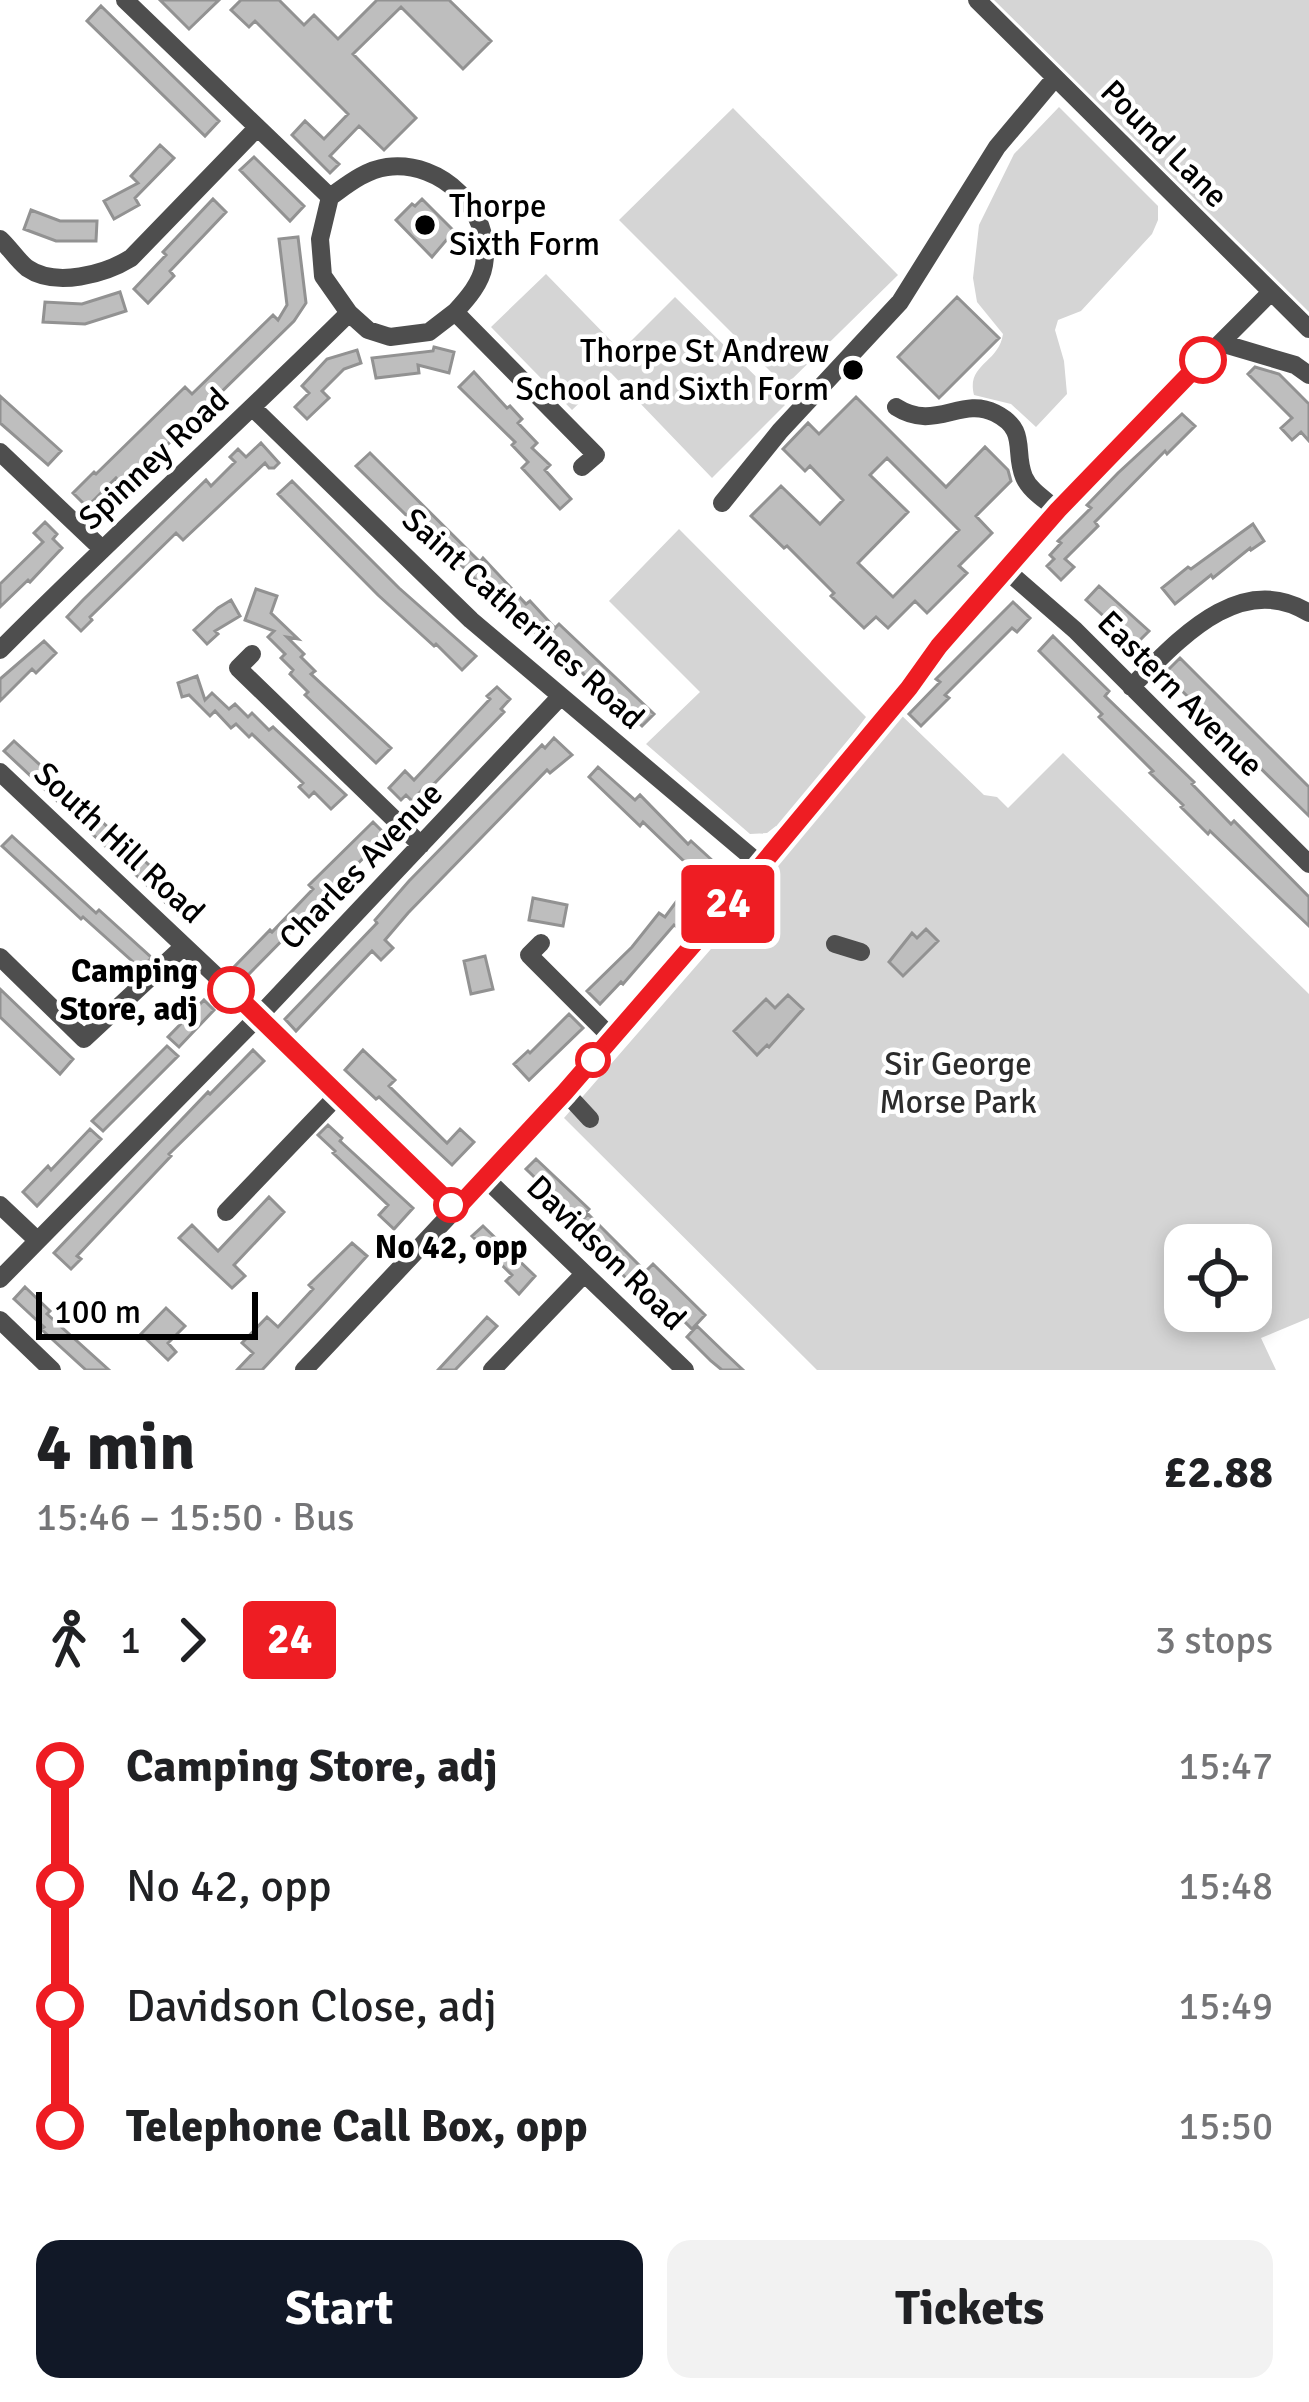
<!DOCTYPE html>
<html lang="en">
<head>
<meta charset="utf-8">
<style>
	:root { --surface:#fff; --page:#f2f2f2; --text:#202124; --muted:#757577; --accent:#111827 }
	body { margin:0; font-family:Signika,sans-serif; background:var(--page); color:var(--text); height:100vh; display:flex; flex-direction:column; font-size:45px; white-space:nowrap }
	* { box-sizing:border-box; margin:0 }
	p { font-size:39px; color:var(--muted) }
	.icon { flex:none; width:66px; height:66px; fill:none; stroke:currentColor; stroke-width:2; stroke-linecap:round; stroke-linejoin:round }
	.map { position:relative; height:1370px; overflow:hidden }
	.details { display:flex; flex-direction:column; background:var(--surface); flex:1 }
	.details>* { flex:none }
	.badge { padding:0 24px; border-radius:9px; font-size:42px; line-height:78px }
	.controls { position:absolute; left:1164px; top:1224px; display:grid; gap:24px }
	.controls a { display:grid; place-items:center; width:108px; height:108px; border-radius:24px; background:var(--surface); box-shadow:0 6px 18px #0003; font-size:60px }
	.scale { position:absolute; left:36px; bottom:30px; width:222px; box-sizing:border-box; padding-left:12px; border:6px solid #000; border-top:0; font-size:33px; line-height:42px; white-space:nowrap; color:#000; -webkit-text-stroke:9px #fff; paint-order:stroke }
	.map>.badge { position:absolute; translate:-50% -50%; box-shadow:0 0 0 6px #fff }
	.legs { display:flex; align-items:center; gap:18px; height:132px; padding:0 36px; font-size:39px }
	.legs p { margin-inline-start:auto }
	.summary { display:flex; align-items:center; justify-content:space-between; height:204px; padding:0 36px }
	h1 { font-size:66px; font-weight:800; line-height:90px }
	.cta { display:flex; gap:24px; margin-top:auto; padding:24px 36px }
	.cta a { flex:1; height:138px; border-radius:24px; background:var(--accent); color:#fff; font-size:48px; font-weight:800; line-height:138px; text-align:center }
	.cta a+a { background:var(--page); color:var(--text) }
	ul { padding:0 36px; list-style:none }
	li { display:flex; align-items:center; gap:42px; height:120px; font-size:45px }
	li i { display:grid; place-items:center; width:18px; height:100%; margin:0 15px; background:currentColor }
	li i::after { content:''; width:30px; height:30px; margin:-15px; border:9px solid; border-radius:50%; background:var(--surface) }
	li p { margin-inline-start:auto }
	li:first-child i { background:linear-gradient(#0000 50%,currentColor 0) }
	li:last-child i { background:linear-gradient(currentColor 50%,#0000 0) }
	.map>svg:first-child { display:block }
</style>
</head>
<body>
<div class="map">
<svg width="1309" height="1370" viewBox="0 0 1309 1370">
	<rect width="100%" height="100%" fill="#fff"/>
	<path fill="#d5d5d5" fill-rule="evenodd" d="M994,0H1309V312Z
		M1059,107L1158,206V220L1152,234L1081,311L1058,320L1055,330L1064,361L1067,394L1036,427L1011,404L974,395C966,364 999,363 1003,334L977,302L973,278L979,225L1014,154Z
		M733,108L898,275L785,386L619,220Z
		M546,274L621,351L675,297L785,405L712,478L611,373L572,410L491,327Z
		M679,529L866,717L780,831L776,826L767,833L750,834L646,744L700,692L609,601Z
		M898,712L984,795L997,797L1008,808L1063,753L1309,994V1318L1261,1338L1276,1370H817L564,1118L724,934ZM1185,1245H1251V1311H1185Z"/>
	<path fill="#bebebe" stroke="#929292" stroke-width="3" fill-rule="evenodd" d="M160,0H219L189,29Z
		M241,0H279L304,25L314,15L338,39L377,0H449L491,41L463,69L401,7L353,54L416,118L384,150L359,126L330,156L339,164L330,173L292,135L305,121L324,139L348,114L255,21L249,27L231,10Z
		M101,6L219,121L205,136L87,21Z
		M160,145L174,158L135,198L139,205L114,219L104,201L138,183L131,176Z
		M254,157L304,206L290,221L240,170Z
		M213,199L226,212L170,271L174,276L148,303L134,289L166,255L163,252Z
		M422,199L454,231L432,257L396,220L412,204L415,206Z
		M31,210L60,221H97L96,241H56L24,229Z
		M298,237L306,303L294,321L124,487L116,478L87,507L73,493L94,472L96,474L185,387L192,394L273,315L278,320L287,305L279,239Z
		M120,292L126,311L85,324L43,322L45,302L82,304Z
		M957,297L999,338L939,398L898,357Z
		M434,347L454,352L449,373L418,365L419,373L376,378L372,358L433,351Z
		M357,350L361,363L344,369L322,391L329,398L307,419L295,407L309,393L302,386L327,359Z
		M1255,367L1279,374L1309,404V441L1301,432L1292,440L1281,428L1292,418L1248,374Z
		M474,372L507,408L510,406L522,419L518,423L537,443L532,448L550,465L545,470L571,499L560,509L522,468L528,462L512,445L515,442L459,387Z
		M0,396L61,451L48,465L0,423Z
		M856,397L946,487L985,447L1008,470L1011,481L976,516L992,533L959,566L967,573L927,613L915,601L888,628L876,617L864,628L831,596L834,593L787,546L784,548L751,516L781,486L820,524L843,500L810,466L805,471L783,449L808,423L819,434ZM887,458L959,530L893,597L858,563L908,512L870,475Z
		M1182,414L1195,426L1167,454L1165,451L1095,522L1098,526L1065,559L1074,567L1061,580L1047,566L1054,559L1050,555L1061,543L1058,541L1091,508L1087,505L1118,473Z
		M261,443L279,463L274,468H269L265,463L183,540L176,533L90,617L92,620L81,631L67,617L83,600L206,480L211,486L235,462L230,457L238,449L246,457Z
		M370,453L480,562L483,558L526,604L530,601L555,628L559,624L654,714L642,726L593,680L591,682L565,654L563,656L537,629L534,632L508,605L504,608L457,561L455,563L356,466Z
		M292,481L399,588L476,656L462,670L436,644L434,646L378,595L278,494Z
		M45,522L57,534L53,539L62,548L30,582L28,580L0,607V584L43,542L34,533Z
		M1253,524L1264,541L1251,550L1250,548L1213,578L1211,575L1175,604L1162,588L1188,567L1191,569Z
		M1099,586L1149,631L1135,645L1086,600Z
		M256,589L277,596L271,613L298,639L287,637L304,654L301,657L315,671L311,674L391,748L376,763L305,695L308,692L290,674L293,670L281,658L285,654L268,637L274,631L245,620Z
		M231,600L240,616L215,631L218,634L207,644L194,630L218,608Z
		M1013,602L1030,618L1017,632L1012,628L945,695L949,698L921,726L909,714L940,682L936,679Z
		M1053,636L1109,691L1105,696L1194,782L1192,784L1231,824L1234,821L1309,897V926L1210,831L1208,834L1181,807L1183,805L1150,773L1153,771L1099,717L1102,714L1039,651Z
		M44,641L56,653L36,673L32,669L0,701V679Z
		M1180,658L1309,787V816L1176,685L1174,687L1162,676Z
		M197,676L205,700L212,693L229,709L235,704L248,717L252,713L269,730L273,727L346,795L331,809L314,792L309,797L299,787L303,783L252,734L249,737L236,724L231,728L215,711L210,716L189,695L182,697L178,683Z
		M497,687L510,699L501,709L504,712L425,793L422,790L412,801L406,795L401,800L389,788L405,771L414,780L490,699L487,696Z
		M554,738L572,755L550,773L547,770L408,913L385,940L393,948L381,960L372,951L296,1031L285,1019L377,923L375,920L409,881L542,745L545,748Z
		M14,741L197,909L185,921L4,751Z
		M598,767L635,800L640,795L688,844L691,841L725,872L713,885L691,863L688,865L643,822L640,826L589,777Z
		M373,822L386,835L245,978L234,967L270,930L272,932L313,889L309,885Z
		M12,836L96,913L99,910L152,958L140,968L83,917L81,919L2,846Z
		M533,898L567,905L563,926L529,920Z
		M676,902L689,910L680,929L674,925L623,984L621,982L600,1004L587,991L632,947L659,913L665,917Z
		M926,929L938,941L903,976L889,962L912,933L917,938Z
		M485,956L493,989L471,994L464,961Z
		M0,989L73,1059L60,1074L0,1017Z
		M788,995L803,1009L769,1047L767,1045L757,1055L734,1031L766,999L775,1008Z
		M204,1000L214,1010L179,1047L168,1037Z
		M569,1014L583,1028L529,1080L514,1064L528,1051L530,1053Z
		M167,1046L178,1056L103,1131L92,1121Z
		M253,1050L264,1061L169,1154L171,1156L77,1256L81,1259L71,1269L54,1253L208,1092L210,1094Z
		M363,1050L395,1080L389,1086L447,1143L460,1129L474,1142L452,1165L379,1097L376,1099L345,1070Z
		M328,1125L342,1138L340,1141L413,1208L394,1229L379,1215L388,1205L333,1153L335,1151L318,1135Z
		M90,1129L101,1139L37,1206L23,1192L48,1166L51,1170Z
		M536,1159L589,1209L579,1220L526,1169Z
		M269,1197L284,1212L234,1265L245,1276L232,1288L179,1238L192,1225L218,1251Z
		M588,1214L640,1266L627,1279L575,1228Z
		M483,1226L535,1276L519,1294L506,1281L512,1275L472,1236Z
		M352,1243L367,1256L319,1309L262,1370H237L253,1353L242,1343L267,1317L278,1327L313,1289L309,1285Z
		M653,1264L705,1315L692,1329L640,1277Z
		M25,1287L50,1311L47,1314L109,1370H86L41,1329L44,1327L14,1299Z
		M166,1308L185,1326L168,1343L176,1352L168,1360L141,1334Z
		M487,1317L497,1326L455,1370H438Z
		M697,1326L726,1354L743,1370H722L711,1361L687,1337Z"/>
	<g fill="none" stroke-linecap="round" stroke-linejoin="round">
		<path stroke="#4e4e4e" stroke-width="18" d="M125,0L330,197L320,239L323,276L349,313L368,330L390,337L429,332L455,312L596,455L582,467
			M977,0L1309,329
			M330,197C347,185 365,170 387,167C442,160 493,211 484,265C481,283 468,298 455,312
			M0,239C9,247 17,260 27,268C56,288 105,274 131,258L256,129
			M1221,343L1295,365L1309,375
			M896,407C935,432 961,396 995,413C1029,430 1013,451 1024,477C1030,491 1046,500 1057,510
			M253,408L471,620L762,866
			M0,452L101,548
			M722,503L780,431L900,302L997,147L1055,78
			M1006,570L1075,630L1309,864
			M0,650C114,535 234,427 349,313
			M252,654L238,668L421,845
			M1131,687C1176,643 1239,569 1309,613
			M0,772L340,1093L456,1209
			M727,907L749,927L763,924
			M541,943L529,955L612,1038
			M835,944L861,952
			M0,957L84,1039L184,946
			M565,1092L590,1119
			M485,1178L685,1370
			M0,1205L37,1240
			M226,1212L340,1093
			M0,1279L259,1016L561,696
			M0,1320L52,1370
			M304,1370C461,1204 617,1038 764,864C861,748 954,627 1054,513C1123,436 1199,366 1271,292
			M492,1370L584,1274"/>
	</g>
	<g fill="none" stroke-linecap="round" stroke-linejoin="round">
		<defs>
			<path id="line-1" d="M231,990L456,1209L565,1092L744,886L909,688L939,646L1058,510L1203,360"/>
		</defs>
		<use href="#line-1" stroke="#fff" stroke-width="27"/>
		<use href="#line-1" stroke="#ee1d23" stroke-width="18"/>
	</g>
	<g fill="#000" stroke="#fff" stroke-width="4.5">
		<circle cx="425" cy="225" r="12"/>
		<circle cx="853" cy="370" r="12"/>
	</g>
	<g fill="#fff" stroke="#ee1d23" stroke-width="6">
		<circle cx="1203" cy="360" r="21"/>
		<circle cx="231" cy="990" r="21"/>
		<circle cx="593" cy="1060" r="15"/>
		<circle cx="451" cy="1205" r="15"/>
	</g>
	<g text-anchor="middle" dominant-baseline="central" stroke-width="9" stroke-linejoin="round" paint-order="stroke">
		<g font-size="33" fill="#000" stroke="#fff">
			<text transform="translate(1164 144) rotate(45)">Pound Lane</text>
			<text transform="translate(154 459) rotate(-43)">Spinney Road</text>
			<text transform="translate(523 619) rotate(42)">Saint Catherines Road</text>
			<text transform="translate(1180 694) rotate(45)">Eastern Avenue</text>
			<text transform="translate(119 843) rotate(43)">South Hill Road</text>
			<text transform="translate(361 866) rotate(-46)">Charles Avenue</text>
			<text transform="translate(606 1253) rotate(44)">Davidson Road</text>
		</g>
		<g font-size="33" fill="#000" stroke="#fff" text-anchor="start">
			<text x="449" y="206">Thorpe<tspan x="449" dy="38">Sixth Form</tspan></text>
			<text x="829" y="351" text-anchor="end">Thorpe St Andrew<tspan x="829" dy="38">School and Sixth Form</tspan></text>
		</g>
		<g font-size="33" font-weight="bold" fill="#000" stroke="#fff" text-anchor="end">
			<text x="198" y="971">Camping<tspan x="198" dy="38">Store, adj</tspan></text>
			<text x="451" y="1247" text-anchor="middle">No 42, opp</text>
		</g>
		<g font-size="33" fill="#2c2c2c" stroke="#fff">
			<text x="958" y="1064">Sir George<tspan x="958" dy="38">Morse Park</tspan></text>
		</g>
	</g>
</svg>
<div class="controls">
<a><svg class="icon" aria-label="locate" viewBox="0 0 24 24"><circle cx="12" cy="12" r="6"/><path d="M12 2v4M12 18v4M2 12h4M18 12h4"/></svg></a>
</div>
<div class="scale">100 m</div>
<b class="badge" style="left:728px;top:904px;background:#ee1d23;color:#fff">24</b>
</div>
<section class="details">
<div class="summary"><div><h1>4 min</h1><p>15:46 – 15:50 · Bus</p></div><b>£2.88</b></div>
<div class="legs"><svg class="icon" aria-label="walk" viewBox="0 0 24 24"><circle cx="13" cy="4" r="2"/><path d="M13 8l-2 6 4 7M11 14l-3 7M7 12l3-4h3l4 4"/></svg>1<svg class="icon" aria-label="forward" viewBox="0 0 24 24"><path d="M9 5l7 7-7 7"/></svg><b class="badge" style="background:#ee1d23;color:#fff">24</b><p>3 stops</p></div>
<ul>
<li><i style="color:#ee1d23"></i><b>Camping Store, adj</b><p>15:47</p></li>
<li><i style="color:#ee1d23"></i><span>No 42, opp</span><p>15:48</p></li>
<li><i style="color:#ee1d23"></i><span>Davidson Close, adj</span><p>15:49</p></li>
<li><i style="color:#ee1d23"></i><b>Telephone Call Box, opp</b><p>15:50</p></li>
</ul>
<div class="cta"><a>Start</a><a>Tickets</a></div>
</section>
</body>
</html>
